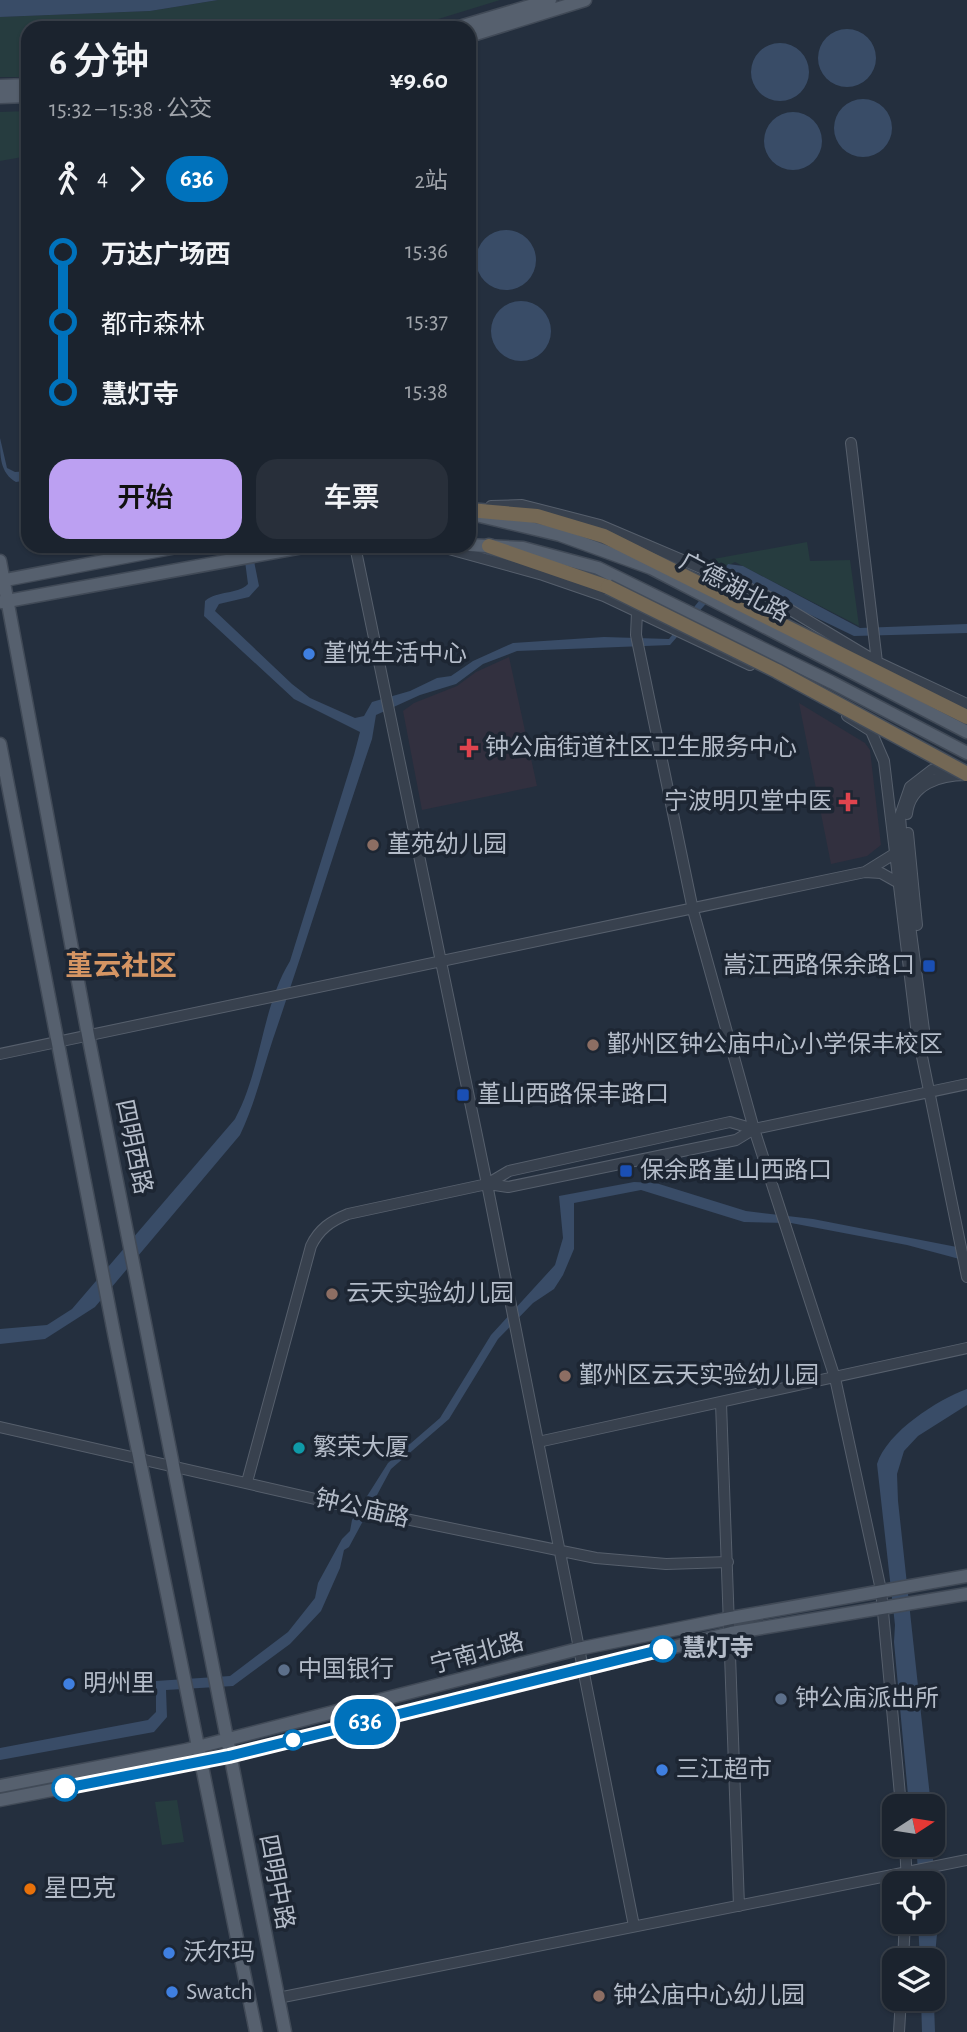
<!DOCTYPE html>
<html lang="zh">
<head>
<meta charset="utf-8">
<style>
	:root { --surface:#1b232e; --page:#282f3a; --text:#f1f3f6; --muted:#a0a4aa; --line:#39404a; --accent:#bca0f2 }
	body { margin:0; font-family:"Alegreya Sans","Noto Sans SC",sans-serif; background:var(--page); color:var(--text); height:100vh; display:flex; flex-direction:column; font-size:26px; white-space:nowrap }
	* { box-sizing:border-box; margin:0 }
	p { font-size:23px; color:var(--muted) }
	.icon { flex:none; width:38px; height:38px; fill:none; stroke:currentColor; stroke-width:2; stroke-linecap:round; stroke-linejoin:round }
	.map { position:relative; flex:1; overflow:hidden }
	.drawer { position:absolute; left:21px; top:21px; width:455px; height:532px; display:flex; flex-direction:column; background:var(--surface); border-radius:21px; box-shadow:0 2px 5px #0004,0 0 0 2px var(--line) }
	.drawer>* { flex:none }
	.badge { padding:0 14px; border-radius:23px; font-size:24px; line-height:46px }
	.needle { width:46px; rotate:78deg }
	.buttons { position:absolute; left:882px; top:1794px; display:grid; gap:14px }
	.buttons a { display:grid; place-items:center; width:63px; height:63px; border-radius:14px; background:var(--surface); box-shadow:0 2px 5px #0004,0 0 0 2px var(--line); font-size:35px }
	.map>.badge { position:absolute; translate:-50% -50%; box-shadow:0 0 0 4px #fff }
	.legs { display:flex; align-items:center; gap:10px; height:77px; padding:0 28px; font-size:23px }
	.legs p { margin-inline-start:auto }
	.overview { display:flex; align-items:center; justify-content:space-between; height:119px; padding:0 28px }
	h1 { font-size:38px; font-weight:600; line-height:52px }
	.cta { display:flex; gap:14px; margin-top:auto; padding:14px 28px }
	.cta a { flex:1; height:80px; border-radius:21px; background:var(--accent); color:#111; font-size:28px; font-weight:600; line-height:80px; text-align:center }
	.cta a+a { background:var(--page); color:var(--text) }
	ul { padding:0 28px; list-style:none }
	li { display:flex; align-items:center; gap:24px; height:70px; font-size:26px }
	li i { display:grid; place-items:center; width:10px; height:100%; margin:0 9px; background:currentColor }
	li i::after { content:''; width:18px; height:18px; margin:-9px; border:5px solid; border-radius:50%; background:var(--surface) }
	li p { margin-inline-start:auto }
	li:first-child i { background:linear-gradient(#0000 50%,currentColor 0) }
	li:last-child i { background:linear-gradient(currentColor 50%,#0000 0) }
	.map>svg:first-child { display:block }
</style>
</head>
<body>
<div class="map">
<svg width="967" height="2032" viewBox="0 0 967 2032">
	<rect width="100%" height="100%" fill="#242f3e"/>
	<path fill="#32303f" d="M509,657L537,786L422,810L403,711L414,703L457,686L476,672Z
		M799,703L865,743L870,750L881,845L867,856L831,864Z"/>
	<path fill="#263c3f" d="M218,0H500L409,28H28V77H0V17L150,11Z
		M28,111V156L0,161V112Z
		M807,542L810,561L850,560L859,626L735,562L721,569L708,564V560Z
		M177,1800L184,1842L162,1845L155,1802Z"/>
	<path fill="#394c67" d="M0,0H218L150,11L0,17Z
		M818 58a29 29 0 1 1 58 0a29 29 0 1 1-58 0Z
		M751 72a29 29 0 1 1 58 0a29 29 0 1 1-58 0Z
		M834 128a29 29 0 1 1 58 0a29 29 0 1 1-58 0Z
		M764 141a29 29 0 1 1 58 0a29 29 0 1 1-58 0Z
		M476 260a30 30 0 1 1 60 0a30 30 0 1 1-60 0Z
		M491 331a30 30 0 1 1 60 0a30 30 0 1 1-60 0Z
		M0,438L7,468L15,472L28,471V480L16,482C0,473 0,456 0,438Z
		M243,546H251L259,586L249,597L219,604L215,611L292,684L310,698L355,718L364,716L372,702L410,691L437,678L451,676L473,661L513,643L604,637L669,639L728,564L743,566L860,628L967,624V633L854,636L730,576L670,645L517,651L483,664L456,684L420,695L376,715L372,739C338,839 307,940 273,1039C262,1072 255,1104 240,1135L95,1307L45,1339L0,1344V1329L47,1325L72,1309L235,1119C262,1069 261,1009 290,961L354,755L360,732L294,699L204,616L205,601C218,590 237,595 248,584Z
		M634,1182L656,1183L746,1211L813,1219L967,1249V1261L907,1245L791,1223L744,1222L641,1190L574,1203V1249L563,1275L554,1289L533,1303L498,1339L449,1419L391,1469L349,1547L344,1550L340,1568L321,1611L290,1644L233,1686L166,1690L167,1717L154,1732L0,1760V1748L148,1720L156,1712V1681L230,1676L288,1632L315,1598L318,1583L342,1539L350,1531L352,1520L388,1463L440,1418L491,1335L555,1265L563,1238L559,1196Z
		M967,1389V1405L918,1436L904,1451L897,1474L898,1501L931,1806H909L894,1642L895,1625L877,1464C887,1432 937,1400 967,1389Z
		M933,1823V1886V1883H919L916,1845L933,1844Z
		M933,1918L937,1934L933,1976L935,2032H922L921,1999L933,1998V1960H920L918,1922H933Z"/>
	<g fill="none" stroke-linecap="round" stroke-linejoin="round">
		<defs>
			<path id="minor" d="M851,443L877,662
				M491,506L522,505L600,525L767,596L877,662L967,704
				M355,546L487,1184L634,1926
				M438,546L543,575L604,596L750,665
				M637,612L636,635L693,910L754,1129L835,1378L881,1590L901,1806
				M847,716L871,731L884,761L916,1027L967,1277
				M907,814C910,784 940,775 966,775
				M908,833L917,925
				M894,854L865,872L881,873L897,882
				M926,1045L906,895L900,816L910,787L932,770L953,766
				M0,1054L865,872
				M488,1184L508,1187L736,1140L754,1129L967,1084
				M721,1403L739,1906
				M0,1427L381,1514L596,1558L666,1564L728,1562
				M538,1442L967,1348
				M247,1482L311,1246C319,1229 331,1221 348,1214L487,1184L509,1171L730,1122L754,1129
				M905,1844L907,1883
				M903,1960L905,1922
				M278,1998L967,1860
				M899,2032L901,1998"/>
			<path id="major" d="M456,28L550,0
				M469,36L585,0
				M0,86L28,85
				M0,97L28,96
				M480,516L560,535L651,568L967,732
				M469,545L523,548L598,568L831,682L967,753
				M0,561L88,1035L285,2032
				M0,581L182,546
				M2,602L308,546
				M0,744L114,1333L256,2032
				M0,1786L186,1750L578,1649L731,1618L967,1576
				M0,1800L229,1756L731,1633L967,1594"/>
			<path id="highway" d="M469,510L537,516L604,536L967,717
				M489,546L608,587"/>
		</defs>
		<use href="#minor" stroke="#565f6c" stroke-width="12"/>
		<use href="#major" stroke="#414a57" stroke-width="15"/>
		<use href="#highway" stroke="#434c59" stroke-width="17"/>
		<use href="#minor" stroke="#38414e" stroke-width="10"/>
		<use href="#major" stroke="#56606e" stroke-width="12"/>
		<use href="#highway" stroke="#746855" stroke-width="14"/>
		<defs>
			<path id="highway-bridge" d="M608,587L777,671L967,774"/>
		</defs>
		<use href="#highway-bridge" stroke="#434c59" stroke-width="17" stroke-linecap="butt"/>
		<use href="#highway-bridge" stroke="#746855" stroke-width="14"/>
	</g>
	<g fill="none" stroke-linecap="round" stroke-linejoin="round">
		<defs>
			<path id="line-1" d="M65,1788L229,1756L663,1649"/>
		</defs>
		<use href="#line-1" stroke="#fff" stroke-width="16"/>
		<use href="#line-1" stroke="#0072bc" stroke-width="10"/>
	</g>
	<g fill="#3f7fe0" stroke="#1d2633" stroke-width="2.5">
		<circle cx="309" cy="654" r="7"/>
		<circle cx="69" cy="1684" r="7"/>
		<circle cx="662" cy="1770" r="7"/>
		<circle cx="169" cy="1953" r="7"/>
		<circle cx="172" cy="1992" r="7"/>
	</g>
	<g fill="#e0444e" stroke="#1d2633" stroke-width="2.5">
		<path d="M465.5 737.5h7v7h7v7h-7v7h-7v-7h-7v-7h7z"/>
		<path d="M844.5 791.5h7v7h7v7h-7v7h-7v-7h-7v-7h7z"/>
	</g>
	<g fill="#8d6e63" stroke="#1d2633" stroke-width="2.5">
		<circle cx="373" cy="845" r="7"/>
		<circle cx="593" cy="1045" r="7"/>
		<circle cx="332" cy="1294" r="7"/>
		<circle cx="565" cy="1376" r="7"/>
		<circle cx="599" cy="1996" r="7"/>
	</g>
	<g fill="#1a4fb4" stroke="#1d2633" stroke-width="2.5">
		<rect x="922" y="959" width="14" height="14" rx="3.5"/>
		<rect x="456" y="1088" width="14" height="14" rx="3.5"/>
		<rect x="619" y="1164" width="14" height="14" rx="3.5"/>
	</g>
	<circle fill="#0f9aa8" stroke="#1d2633" stroke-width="2.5" cx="299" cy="1448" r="7"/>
	<g fill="#fff" stroke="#0072bc" stroke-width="3.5">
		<circle cx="663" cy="1649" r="12"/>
		<circle cx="293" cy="1740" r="9"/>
		<circle cx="65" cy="1788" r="12"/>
	</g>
	<g fill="#5c6f8a" stroke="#1d2633" stroke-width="2.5">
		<circle cx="284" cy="1670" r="7"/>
		<circle cx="781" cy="1699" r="7"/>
	</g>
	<circle fill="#e8710a" stroke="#1d2633" stroke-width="2.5" cx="30" cy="1889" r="7"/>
	<g text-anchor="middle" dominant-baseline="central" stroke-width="7" stroke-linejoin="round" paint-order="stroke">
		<g font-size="24" fill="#b4bcc9" stroke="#1d2633">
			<text transform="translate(734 588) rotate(28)">广德湖北路</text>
			<text transform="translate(133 1147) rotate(78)">四明西路</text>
			<text transform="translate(362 1509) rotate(13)">钟公庙路</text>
			<text transform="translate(477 1654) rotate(-15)">宁南北路</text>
			<text transform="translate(276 1882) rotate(79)">四明中路</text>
		</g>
		<g font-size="24" fill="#b4bcc9" stroke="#1d2633" text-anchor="start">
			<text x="323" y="654">堇悦生活中心</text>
			<text x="485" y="748">钟公庙街道社区卫生服务中心</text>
			<text x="832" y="802" text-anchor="end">宁波明贝堂中医</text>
			<text x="387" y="845">堇苑幼儿园</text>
			<text x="915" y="966" text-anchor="end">嵩江西路保余路口</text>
			<text x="607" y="1045">鄞州区钟公庙中心小学保丰校区</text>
			<text x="477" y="1095">堇山西路保丰路口</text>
			<text x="640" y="1171">保余路堇山西路口</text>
			<text x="346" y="1294">云天实验幼儿园</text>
			<text x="579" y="1376">鄞州区云天实验幼儿园</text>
			<text x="313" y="1448">繁荣大厦</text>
			<text x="298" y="1670">中国银行</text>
			<text x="83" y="1684">明州里</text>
			<text x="795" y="1699">钟公庙派出所</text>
			<text x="676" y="1770">三江超市</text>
			<text x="44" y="1889">星巴克</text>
			<text x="183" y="1953">沃尔玛</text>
			<text x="186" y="1992">Swatch</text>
			<text x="613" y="1996">钟公庙中心幼儿园</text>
		</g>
		<g font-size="24" font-weight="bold" fill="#b4bcc9" stroke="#1d2633" text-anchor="start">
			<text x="682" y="1649">慧灯寺</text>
		</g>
		<g font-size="28" font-weight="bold" fill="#d59563" stroke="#1d2633">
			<text x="121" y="967">堇云社区</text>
		</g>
	</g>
</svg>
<div class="buttons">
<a><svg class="needle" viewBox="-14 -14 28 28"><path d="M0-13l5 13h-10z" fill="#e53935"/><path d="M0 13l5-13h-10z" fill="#a0a4aa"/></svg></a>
<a><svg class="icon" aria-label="locate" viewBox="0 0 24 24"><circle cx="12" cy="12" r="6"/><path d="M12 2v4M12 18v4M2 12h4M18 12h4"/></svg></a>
<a><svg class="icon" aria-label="layers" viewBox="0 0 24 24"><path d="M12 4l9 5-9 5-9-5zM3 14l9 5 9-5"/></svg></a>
</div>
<b class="badge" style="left:365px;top:1722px;background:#0072bc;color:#fff">636</b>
<section class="drawer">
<div class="overview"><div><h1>6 分钟</h1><p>15:32 – 15:38 · 公交</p></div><b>¥9.60</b></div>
<div class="legs"><svg class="icon" aria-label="walk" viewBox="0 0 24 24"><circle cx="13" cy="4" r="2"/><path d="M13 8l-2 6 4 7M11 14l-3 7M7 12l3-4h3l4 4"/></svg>4<svg class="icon" aria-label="forward" viewBox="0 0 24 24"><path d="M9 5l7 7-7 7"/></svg><b class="badge" style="background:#0072bc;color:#fff">636</b><p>2站</p></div>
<ul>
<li><i style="color:#0072bc"></i><b>万达广场西</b><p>15:36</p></li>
<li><i style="color:#0072bc"></i><span>都市森林</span><p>15:37</p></li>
<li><i style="color:#0072bc"></i><b>慧灯寺</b><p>15:38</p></li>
</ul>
<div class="cta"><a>开始</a><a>车票</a></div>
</section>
</div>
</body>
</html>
